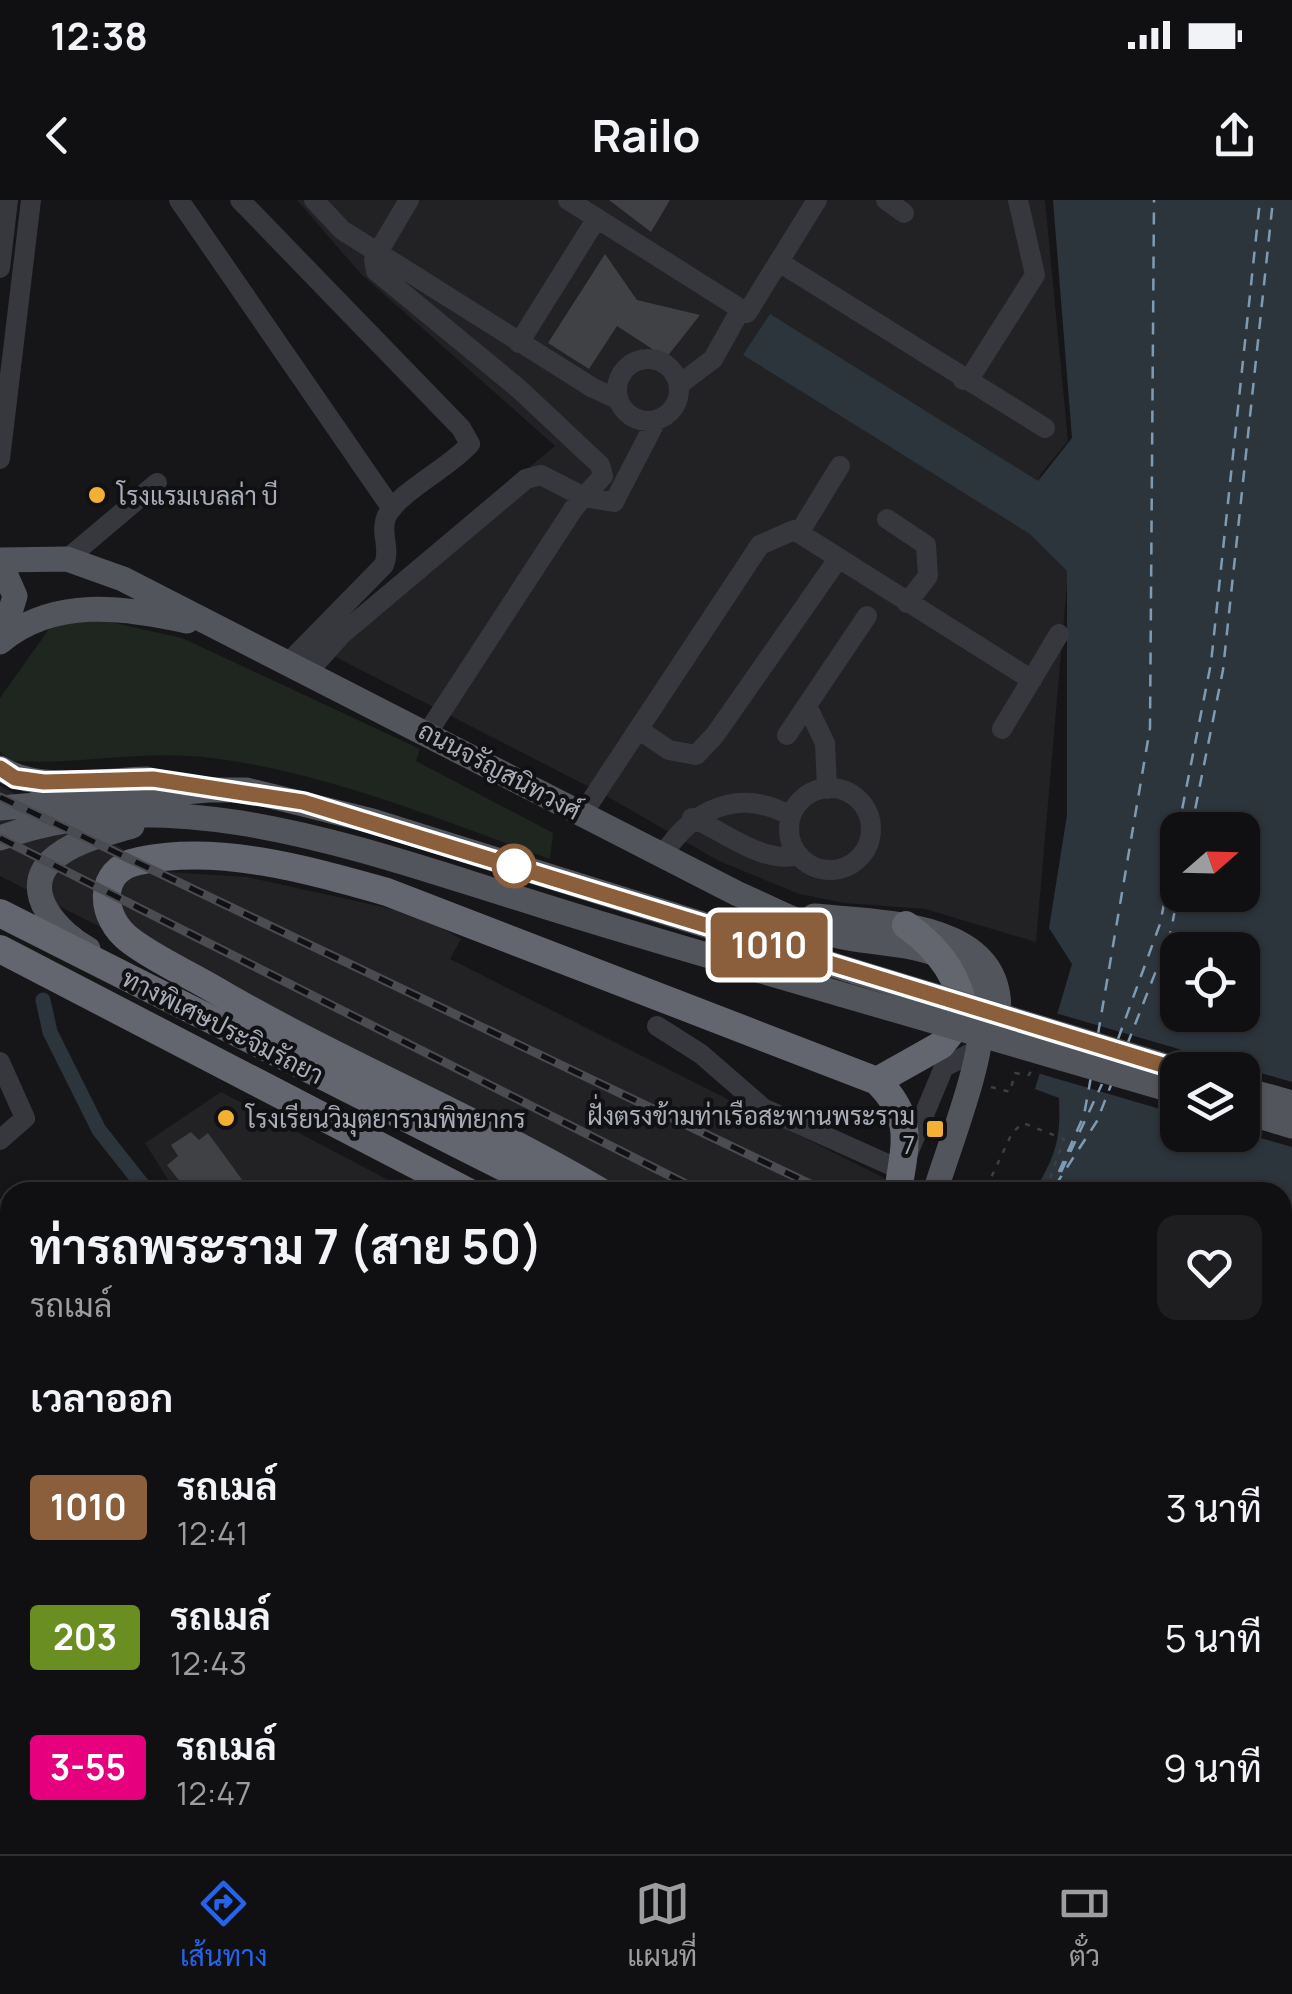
<!DOCTYPE html>
<html lang="th">
<head>
<meta charset="utf-8">
<style>
	:root { --surface:#101012; --page:#1e1e20; --text:#f1f3f6; --muted:#9c9d9f; --line:#303032; --accent:#2563eb }
	body { margin:0; font-family:Manrope,Sarabun,sans-serif; background:var(--page); color:var(--text); height:100vh; display:flex; flex-direction:column; font-size:38px; white-space:nowrap }
	* { box-sizing:border-box; margin:0 }
	p { font-size:32px; color:var(--muted) }
	.icon { flex:none; width:55px; height:55px; fill:none; stroke:currentColor; stroke-width:2; stroke-linecap:round; stroke-linejoin:round }
	.map { position:relative; flex:1; overflow:hidden }
	.panel { position:absolute; left:0px; top:982px; width:1292px; height:672px; display:flex; flex-direction:column; background:var(--surface); border-radius:30px 30px 0 0; box-shadow:0 2px 8px #0004,0 0 0 2px var(--line) }
	.panel>* { flex:none }
	.badge { padding:0 20px; border-radius:8px; font-size:35px; line-height:65px }
	.needle { width:65px; rotate:70deg }
	.fabs { position:absolute; left:1160px; top:612px; display:grid; gap:20px }
	.fabs a { display:grid; place-items:center; width:100px; height:100px; border-radius:20px; background:var(--surface); box-shadow:0 2px 8px #0004,0 0 0 2px var(--line); font-size:50px }
	.map>.badge { position:absolute; translate:-50% -50%; box-shadow:0 0 0 5px #fff }
	h2 { padding:0 30px; font-size:38px; line-height:90px }
	.round { display:grid; place-items:center; flex:none; width:105px; height:105px; border-radius:20px; background:var(--page) }
	.head { display:flex; align-items:center; justify-content:space-between; height:170px; padding:0 30px }
	h1 { font-size:48px; font-weight:700; line-height:75px }
	ul { padding:0; list-style:none }
	li { display:flex; align-items:center; gap:30px; height:130px; padding:0 30px }
	li div { flex:1 }
	li b { display:block; font-size:38px }
	li em { font-style:normal }
	li .badge { min-width:110px; font-weight:700; text-align:center }
	.status { display:flex; justify-content:space-between; align-items:center; height:70px; padding:0 50px; background:var(--surface); direction:ltr }
	.status svg { height:28px; fill:currentColor }
	header { display:flex; justify-content:space-between; align-items:center; height:130px; padding:0 30px; background:var(--surface); font-size:45px; font-weight:700 }
	.tab-bar { display:flex; justify-content:space-around; align-items:center; height:140px; border-top:2px solid var(--line); background:var(--surface); font-size:28px; color:var(--muted) }
	.tab-bar a { display:grid; justify-items:center; gap:5px }
	.tab-bar .active { color:var(--accent) }
	.map>svg:first-child { display:block }
</style>
</head>
<body>
<div class="status"><b>12:38</b><svg viewBox="0 0 49 12"><path d="M0 12V9h3v3zM5 12V6h3v6zM10 12V3h3v9zM15 12V0h3v12zM26 1h20v11H26zM47 4h2v5h-2z"/></svg></div>
<header><svg class="icon" aria-label="back" viewBox="0 0 24 24"><path d="M15 5l-7 7 7 7"/></svg>Railo<svg class="icon" aria-label="share" viewBox="0 0 24 24"><path d="M12 15V3M7 8l5-5 5 5M5 13v7h14v-7"/></svg></header>
<div class="map">
<svg width="1292" height="1654" viewBox="0 0 1292 1654">
	<rect width="100%" height="100%" fill="#161618"/>
	<path fill="#222225" d="M297,0H1045L1068,241L1040,275L1032,335L1068,372L1036,742L925,709L845,703L799,694L719,661L603,594L314,446L555,246L360,73Z
		M0,586L168,672L247,677L419,715L461,739L450,759L884,978L886,992H622L0,676Z
		M221,892L411,992H176L145,943Z"/>
	<path fill="#1e261f" d="M97,419L182,438L420,549L416,561L553,633L550,659C440,620 329,573 212,558C146,549 80,565 13,561L0,552V498L54,422Z"/>
	<path fill="#2c353c" fill-rule="evenodd" d="M1053,0H1292V1654H655L666,1645H1282V992H1034C1055,956 1061,942 1059,898L1035,889L1072,764L1049,728L1067,615V371L1030,334L743,155L770,114L1038,281L1072,238ZM1178,630H1242V695H1178ZM1178,750H1242V815H1178ZM1178,870H1242V935H1178Z"/>
	<path fill="#161618" d="M1052,812L1292,882V947L1243,933L1242,870H1178L1177,914L1034,872Z"/>
	<g fill="none" stroke-linecap="round" stroke-linejoin="round">
		<path stroke="#2c353c" stroke-width="15" d="M43,800L50,832L99,930L148,992
			M628,1645L634,1654"/>
		<path stroke="#7f9bb3" stroke-width="2.5" stroke-dasharray="12 10" stroke-linecap="butt" d="M1178,630L1211,463L1260,0
			M1191,630L1223,470L1273,0
			M1098,834L1150,528L1154,0
			M1118,839L1160,724L1178,635
			M1127,845L1170,735L1178,695
			M1061,972L1102,884
			M1055,986L1097,921L1111,885
			M1050,992L1084,915L1091,877
			M835,1654L842,1645
			M908,1654L916,1645
			M925,1654L930,1645"/>
	</g>
	<path fill="#404145" d="M609,0H670L651,32Z
		M605,54L637,100L700,115L666,158L617,126L589,169L548,143Z
		M191,932L199,940L208,933L251,992H188L167,965L178,956L171,945Z"/>
	<g fill="none" stroke-linecap="round" stroke-linejoin="round">
		<path stroke="#3d3f44" stroke-width="2.5" stroke-dasharray="5 8" stroke-linecap="butt" d="M991,887L1010,892L1015,873L1029,875L1031,871
			M970,987L989,982L1012,933L1023,923L1064,939L1045,992"/>
		<path stroke="#37383d" stroke-width="20" d="M179,0L392,309
			M240,0L461,228L470,244C451,267 396,293 386,318C380,334 391,348 384,365L288,463
			M314,0L342,30L593,188L617,199
			M409,0L374,59L376,71L519,189L600,265L603,276L574,308L428,532
			M568,0L747,113L817,0
			M886,0L904,13
			M779,62L1045,228
			M0,68L8,0
			M519,143L597,18
			M617 190a31 31 0 1 1 62 0a31 31 0 1 1-62 0Z
			M963,180L973,173L1035,75L1018,0
			M680,184L713,159L741,109
			M0,259L31,0
			M887,319L926,345L928,376L907,403
			M799,333L1032,480
			M67,359L157,283
			M308,472L342,434L526,279L541,275L584,297L614,302L656,221
			M807,506L825,543L827,589
			M638,529L669,550L696,555L715,535L838,359
			M1002,529L1059,434
			M787,535L867,416
			M789 629a41 41 0 1 1 82 0a41 41 0 1 1-82 0Z
			M583,613L760,345L794,330L799,333L840,266
			M692,618C724,631 763,665 799,655
			M663,655C692,609 740,587 791,616
			M657,826L701,854L763,908L901,970L944,867L977,850
			M0,862L25,918L0,940
			M0,1009L10,1027
			M0,1247L10,1241
			M0,1506L10,1532
			M55,1645L58,1654
			M91,1645L95,1654
			M322,1645L327,1654
			M470,1645L474,1654
			M523,1645L528,1654"/>
		<path stroke="#53555c" stroke-width="25" d="M0,360L67,359L123,379L738,694C766,706 793,720 822,731C880,753 972,729 981,815C985,857 948,949 935,992
			M0,362L15,396L2,439
			M0,442C53,397 124,407 187,421
			M0,568C38,593 102,580 147,579
			M0,608L208,590H246L372,621L856,772
			M0,638C171,575 370,653 534,703C635,735 738,764 840,794
			M814,716C888,723 1019,721 996,833
			M88,749C60,734 19,692 51,661C72,641 105,634 132,626
			M1242,889L1292,903
			M1242,911L1292,926"/>
		<path stroke="#63666e" stroke-width="28" d="M877,881L941,845L964,816C961,777 938,748 906,725
			M601,992C474,917 337,862 210,787C184,772 155,759 131,741C99,718 96,669 139,661C219,644 309,670 387,692L877,881C915,919 905,943 898,992
			M1282,1363L1292,1368
			M1282,1408L1292,1412"/>
		<defs>
			<path id="rail" d="M0,597L827,992
				M0,638L702,992
				M1282,1224L1292,1229
				M1282,1303L1292,1308"/>
		</defs>
		<use href="#rail" stroke="#4a4c52" stroke-width="9"/>
		<use href="#rail" stroke="#111113" stroke-width="5" stroke-dasharray="15" stroke-linecap="butt"/>
		<path stroke="#53555c" stroke-width="25" d="M856,772L1179,870
			M840,794L1178,892"/>
		<path stroke="#63666e" stroke-width="28" d="M0,713L553,992
			M0,749L468,992"/>
	</g>
	<g fill="none" stroke-linecap="round" stroke-linejoin="round">
		<defs>
			<path id="line" d="M0,568L15,578L44,582L153,579L303,602L1179,870"/>
		</defs>
		<use href="#line" stroke="#fff" stroke-width="22"/>
		<use href="#line" stroke="#8b5e3c" stroke-width="15"/>
	</g>
	<g fill="#f2b134" stroke="#111113" stroke-width="4">
		<circle cx="97" cy="295" r="10"/>
		<circle cx="226" cy="918" r="10"/>
		<rect x="925" y="919" width="20" height="20" rx="5"/>
	</g>
	<circle fill="#fff" stroke="#8b5e3c" stroke-width="5" cx="514" cy="666" r="20"/>
	<g text-anchor="middle" dominant-baseline="central" stroke-width="8" stroke-linejoin="round" paint-order="stroke">
		<g font-size="25" fill="#a8adb8" stroke="#111113" text-anchor="start">
			<text x="117" y="295">โรงแรมเบลล่า บี</text>
			<text x="915" y="915" text-anchor="end">ฝั่งตรงข้ามท่าเรือสะพานพระราม<tspan x="915" dy="29">7</tspan></text>
			<text x="246" y="918">โรงเรียนวิมุตยารามพิทยากร</text>
		</g>
		<g font-size="25" fill="#a8adb8" stroke="#111113">
			<text transform="translate(500 570) rotate(28)">ถนนจรัญสนิทวงศ์</text>
			<text transform="translate(223 826) rotate(27)">ทางพิเศษประจิมรัถยา</text>
		</g>
	</g>
</svg>
<div class="fabs">
<a><svg class="needle" viewBox="-14 -14 28 28"><path d="M0-13l5 13h-10z" fill="#e53935"/><path d="M0 13l5-13h-10z" fill="#9c9d9f"/></svg></a>
<a><svg class="icon" aria-label="locate" viewBox="0 0 24 24"><circle cx="12" cy="12" r="6"/><path d="M12 2v4M12 18v4M2 12h4M18 12h4"/></svg></a>
<a><svg class="icon" aria-label="layers" viewBox="0 0 24 24"><path d="M12 4l9 5-9 5-9-5zM3 14l9 5 9-5"/></svg></a>
</div>
<b class="badge" style="left:769px;top:745px;background:#8b5e3c;color:#fff">1010</b>
<section class="panel">
<div class="head"><div><h1>ท่ารถพระราม 7 (สาย 50)</h1><p>รถเมล์</p></div><a class="round"><svg class="icon" aria-label="heart" viewBox="0 0 24 24"><path d="M12 20l-8-8c-3-5 5-10 8-4 3-6 11-1 8 4z"/></svg></a></div>
<h2>เวลาออก</h2>
<ul>
<li><span class="badge" style="background:#8b5e3c;color:#fff">1010</span><div><b>รถเมล์</b><p>12:41</p></div><em>3 นาที</em></li>
<li><span class="badge" style="background:#6b8e23;color:#fff">203</span><div><b>รถเมล์</b><p>12:43</p></div><em>5 นาที</em></li>
<li><span class="badge" style="background:#e6007e;color:#fff">3-55</span><div><b>รถเมล์</b><p>12:47</p></div><em>9 นาที</em></li>
</ul>
</section>
</div>
<nav class="tab-bar">
<a class="active"><svg class="icon" aria-label="directions" viewBox="0 0 24 24"><path d="M12 3l9 9-9 9-9-9zM9 14v-3h6M13 9l2 2-2 2"/></svg>เส้นทาง</a>
<a><svg class="icon" aria-label="map" viewBox="0 0 24 24"><path d="M3 6l6-2 6 2 6-2v14l-6 2-6-2-6 2zM9 4v14M15 6v14"/></svg>แผนที่</a>
<a><svg class="icon" aria-label="tickets" viewBox="0 0 24 24"><path d="M3 7h18v10H3zM15 7v10"/></svg>ตั๋ว</a>
</nav>
</body>
</html>
